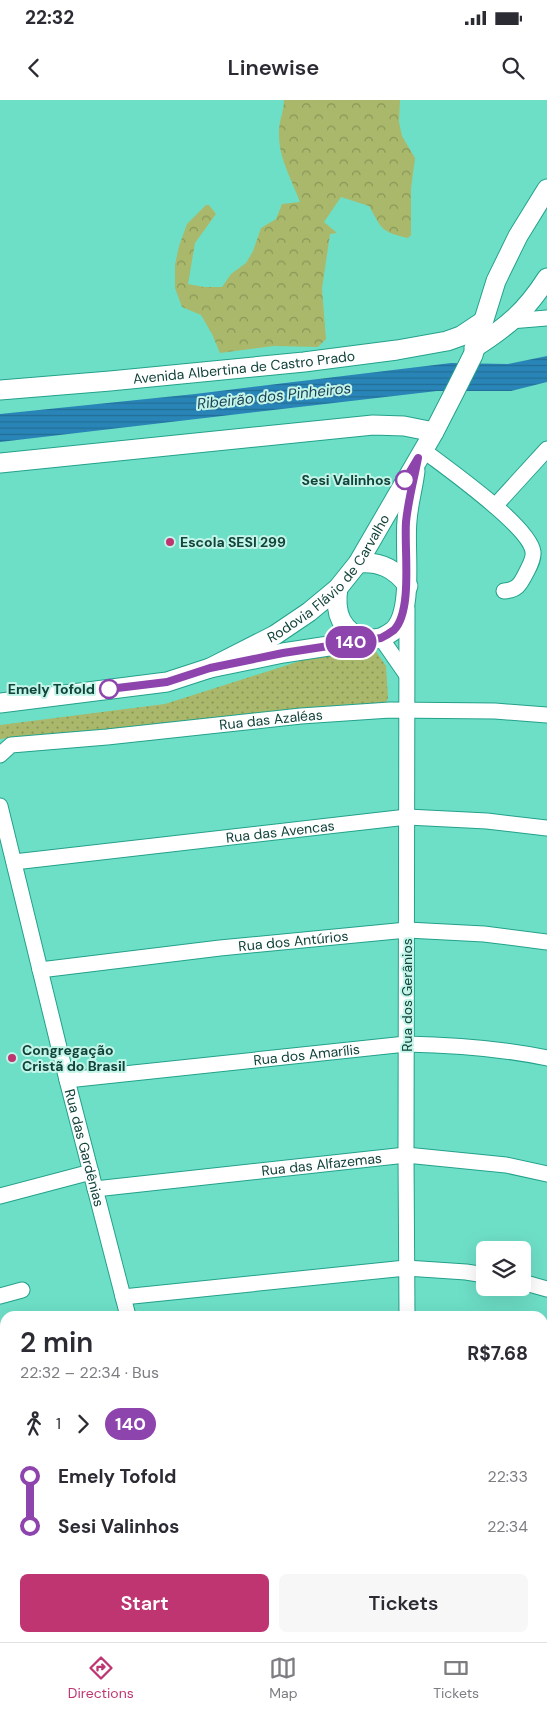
<!DOCTYPE html>
<html lang="en">
<head>
<meta charset="utf-8">
<style>
	:root { --surface:#fff; --page:#f7f7f7; --text:#2b2b33; --muted:#7c7c81; --line:#e1e1e2; --accent:#be3572 }
	body { margin:0; font-family:"DM Sans",sans-serif; background:var(--page); color:var(--text); height:100vh; display:flex; flex-direction:column; font-size:19px; white-space:nowrap }
	* { box-sizing:border-box; margin:0 }
	p { font-size:16px; color:var(--muted) }
	.icon { flex:none; width:28px; height:28px; fill:none; stroke:currentColor; stroke-width:2; stroke-linecap:round; stroke-linejoin:round }
	.map { position:relative; flex:1; overflow:hidden }
	.sheet { position:absolute; left:0px; top:1211px; width:548px; height:331px; display:flex; flex-direction:column; background:var(--surface); border-radius:15px 15px 0 0; box-shadow:0 5px 20px #0002 }
	.sheet>* { flex:none }
	.badge { padding:0 10px; border-radius:16px; font-size:18px; line-height:32px }
	.buttons { position:absolute; left:476px; top:1141px; display:grid; gap:10px }
	.buttons a { display:grid; place-items:center; width:55px; height:55px; border-radius:8px; background:var(--surface); box-shadow:0 5px 20px #0002; font-size:25px }
	.map>.badge { position:absolute; translate:-50% -50%; box-shadow:0 0 0 2px #fff }
	.legs { display:flex; align-items:center; gap:8px; height:55px; padding:0 20px; font-size:16px }
	.legs p { margin-inline-start:auto }
	.headline { display:flex; align-items:center; justify-content:space-between; height:85px; padding:0 20px }
	h1 { font-size:28px; font-weight:600; line-height:38px }
	.primary-button { display:flex; gap:10px; margin-top:auto; padding:10px 20px }
	.primary-button a { flex:1; height:58px; border-radius:8px; background:var(--accent); color:#fff; font-size:20px; font-weight:600; line-height:58px; text-align:center }
	.primary-button a+a { background:var(--page); color:var(--text) }
	ul { padding:0 20px; list-style:none }
	li { display:flex; align-items:center; gap:18px; height:50px; font-size:19px }
	li i { display:grid; place-items:center; width:8px; height:100%; margin:0 6px; background:currentColor }
	li i::after { content:''; width:12px; height:12px; margin:-6px; border:4px solid; border-radius:50%; background:var(--surface) }
	li p { margin-inline-start:auto }
	li:first-child i { background:linear-gradient(#0000 50%,currentColor 0) }
	li:last-child i { background:linear-gradient(currentColor 50%,#0000 0) }
	.status { display:flex; justify-content:space-between; align-items:center; height:35px; padding:0 25px; background:var(--surface); direction:ltr }
	.status svg { height:14px; fill:currentColor }
	header { display:flex; justify-content:space-between; align-items:center; height:65px; padding:0 20px; background:var(--surface); font-size:22px; font-weight:600 }
	.tabs { display:flex; justify-content:space-around; align-items:center; height:70px; border-top:1px solid var(--line); background:var(--surface); font-size:14px; color:var(--muted) }
	.tabs a { display:grid; justify-items:center; gap:2px }
	.tabs .active { color:var(--accent) }
	.map>svg:first-child { display:block }
</style>
</head>
<body>
<div class="status"><b>22:32</b><svg viewBox="0 0 49 12"><path d="M0 12V9h3v3zM5 12V6h3v6zM10 12V3h3v9zM15 12V0h3v12zM26 1h20v11H26zM47 4h2v5h-2z"/></svg></div>
<header><svg class="icon" aria-label="back" viewBox="0 0 24 24"><path d="M15 5l-7 7 7 7"/></svg>Linewise<svg class="icon" aria-label="search" viewBox="0 0 24 24"><circle cx="10" cy="10" r="6"/><path d="M15 15l6 6"/></svg></header>
<div class="map">
<svg width="547" height="1542" viewBox="0 0 547 1542">
	<defs>
		<pattern id="forest-crowns" width="20" height="18" patternUnits="userSpaceOnUse" patternTransform="scale(1.25)"><rect width="20" height="18" fill="#a9b86a"/><path d="M2 6a3 3 0 1 1 6 0M12 15a3 3 0 1 1 6 0" fill="none" stroke="#889758"/></pattern>
		<pattern id="park-dots" width="8" height="8" patternUnits="userSpaceOnUse" patternTransform="scale(1.25)"><rect width="8" height="8" fill="#a9b86a"/><path d="M2 2h.1M6 6h.1" fill="none" stroke="#889758" stroke-width="1.8" stroke-linecap="round"/></pattern>
		<pattern id="water-rules" width="6" height="5" patternUnits="userSpaceOnUse" patternTransform="scale(1.25)"><rect width="6" height="5" fill="#2985b7"/><path d="M0 2.5h6" fill="none" stroke="#226e96"/></pattern>
	</defs>
	<rect width="100%" height="100%" fill="#6edfc7"/>
	<path fill="url(#forest-crowns)" d="M284,0H400L399,22L402,36L415,58L411,89V135L408,138C381,132 382,129 369,106L341,97L324,122L337,133L330,134L322,189L326,239L318,247L274,246L220,253L212,234L201,215L182,207L175,188V165L179,146L187,124L206,105H209L216,114L195,143L188,184L204,187H222L231,174L246,163L253,151L261,128L276,119L282,104L300,102C292,80 279,59 279,35C278,23 284,12 284,0Z"/>
	<path fill="url(#park-dots)" d="M375,550L386,566L388,598L385,605L353,604L207,620L0,639V625L165,604L325,553Z
		M543,1309L547,1310V1542H419V1538H542Z"/>
	<path fill="#a9b86a" d="M543,1459H547V1542H431V1538H542Z"/>
	<path fill="url(#water-rules)" d="M547,256V282L511,291H437L0,342V314L195,294L451,263L508,264Z"/>
	<g fill="none" stroke-linecap="round" stroke-linejoin="round">
		<defs>
			<g id="minor">
				<path d="M510,221L547,218"/>
				<path d="M423,350C445,367 530,426 533,452C534,459 529,467 526,473C520,485 517,490 504,491"/>
				<path d="M495,406L547,349"/>
				<path d="M407,508L406,1055L407,1216"/>
				<path d="M381,538L406,574"/>
				<path id="s1" d="M0,655L11,645L107,637L301,616L390,610L495,611L547,615"/>
				<path id="s2" d="M0,706L67,980L128,1216"/>
				<path id="s3" d="M14,762L407,717L487,721L547,728"/>
				<path id="s4" d="M40,870L220,848L407,830L484,834L547,842"/>
				<path id="s5" d="M67,980L406,944C454,945 500,948 547,958"/>
				<path id="s6" d="M95,1089L406,1055L506,1065L547,1074"/>
				<path d="M0,1096L91,1072"/>
				<path d="M522,1182L547,1189"/>
				<path d="M0,1196L22,1190"/>
				<path d="M123,1197L406,1168L466,1172L485,1175"/>
				<path d="M0,1298L5,1296"/>
				<path d="M542,1304L547,1306"/>
				<path d="M0,1401L5,1400"/>
				<path d="M0,1501L5,1500"/>
				<path d="M100,1538L101,1542"/>
				<path d="M207,1538L208,1542"/>
				<path d="M408,1538V1542"/>
			</g>
			<g id="major">
				<path d="M474,248C507,227 526,211 547,178"/>
				<path id="s7" d="M0,290L110,281L304,262L397,250L447,241L461,236L482,222"/>
				<path d="M0,363L373,325L404,326L434,332"/>
				<path d="M358,463C379,461 395,468 408,486"/>
				<path d="M338,488C334,513 341,532 367,540"/>
				<path id="s8" d="M210,568L275,535L309,512L338,488L358,463L434,332L454,293L473,255L496,181L518,136L547,89"/>
				<path d="M0,603L167,582L210,568L283,553L381,538C385,536 391,533 394,530C414,511 404,448 407,421C408,404 413,388 415,371"/>
			</g>
		</defs>
		<use href="#minor" stroke="#23a18b" stroke-width="17"/>
		<use href="#major" stroke="#23a18b" stroke-width="21"/>
		<path stroke="#409281" stroke-width="2.5" stroke-dasharray="4 4" stroke-linecap="butt" d="M542,1401L547,1402"/>
		<use href="#minor" stroke="#fff" stroke-width="15"/>
		<use href="#major" stroke="#fff" stroke-width="19"/>
	</g>
	<g fill="none" stroke-linecap="round" stroke-linejoin="round">
		<defs>
			<path id="line-1" d="M109,589L167,582L210,568L283,553L381,538C385,536 390,533 394,530C413,511 404,449 406,422C408,401 414,379 418,358L405,380"/>
		</defs>
		<use href="#line-1" stroke="#fff" stroke-width="11"/>
		<use href="#line-1" stroke="#8e44ad" stroke-width="8"/>
	</g>
	<g fill="#fff" stroke="#8e44ad" stroke-width="2.5">
		<circle cx="405" cy="380" r="9"/>
		<circle cx="109" cy="589" r="9"/>
	</g>
	<g fill="#be3572" stroke="#c2f5e8" stroke-width="2">
		<circle cx="170" cy="442" r="5"/>
		<circle cx="12" cy="958" r="5"/>
	</g>
	<g text-anchor="middle" dominant-baseline="central" stroke-width="4" stroke-linejoin="round" paint-order="stroke">
		<g font-size="14" fill="#11433a" stroke="#c2f5e8">
			<text stroke="none"><textPath href="#s7" startOffset="245">Avenida Albertina de Castro Prado</textPath></text>
			<text stroke="none"><textPath href="#s8" startOffset="152">Rodovia Flávio de Carvalho</textPath></text>
			<text stroke="none"><textPath href="#s1" startOffset="276">Rua das Azaléas</textPath></text>
			<text stroke="none"><textPath href="#s3" startOffset="268">Rua das Avencas</textPath></text>
			<text stroke="none"><textPath href="#s4" startOffset="255">Rua dos Antúrios</textPath></text>
			<text transform="translate(407 895) rotate(-90)">Rua dos Gerânios</text>
			<text stroke="none"><textPath href="#s5" startOffset="241">Rua dos Amarílis</textPath></text>
			<text stroke="none"><textPath href="#s2" startOffset="352">Rua das Gardênias</textPath></text>
			<text stroke="none"><textPath href="#s6" startOffset="228">Rua das Alfazemas</textPath></text>
		</g>
		<g font-size="14" font-weight="bold" fill="#11433a" stroke="#c2f5e8" text-anchor="end">
			<text x="391" y="380">Sesi Valinhos</text>
			<text x="95" y="589">Emely Tofold</text>
		</g>
		<g font-size="14" font-weight="bold" fill="#11433a" stroke="#c2f5e8" text-anchor="start">
			<text x="180" y="442">Escola SESI 299</text>
			<text x="22" y="950">Congregação<tspan x="22" dy="16">Cristã do Brasil</tspan></text>
		</g>
		<g font-size="15" font-style="italic" fill="#1d4258" stroke="#c2f5e8">
			<text transform="translate(274 296) rotate(-6)">Ribeirão dos Pinheiros</text>
		</g>
	</g>
</svg>
<div class="buttons">
<a><svg class="icon" aria-label="layers" viewBox="0 0 24 24"><path d="M12 4l9 5-9 5-9-5zM3 14l9 5 9-5"/></svg></a>
</div>
<b class="badge" style="left:351px;top:542px;background:#8e44ad;color:#fff">140</b>
<section class="sheet">
<div class="headline"><div><h1>2 min</h1><p>22:32 – 22:34 · Bus</p></div><b>R$7.68</b></div>
<div class="legs"><svg class="icon" aria-label="walk" viewBox="0 0 24 24"><circle cx="13" cy="4" r="2"/><path d="M13 8l-2 6 4 7M11 14l-3 7M7 12l3-4h3l4 4"/></svg>1<svg class="icon" aria-label="forward" viewBox="0 0 24 24"><path d="M9 5l7 7-7 7"/></svg><b class="badge" style="background:#8e44ad;color:#fff">140</b></div>
<ul>
<li><i style="color:#8e44ad"></i><b>Emely Tofold</b><p>22:33</p></li>
<li><i style="color:#8e44ad"></i><b>Sesi Valinhos</b><p>22:34</p></li>
</ul>
<div class="primary-button"><a>Start</a><a>Tickets</a></div>
</section>
</div>
<nav class="tabs">
<a class="active"><svg class="icon" aria-label="directions" viewBox="0 0 24 24"><path d="M12 3l9 9-9 9-9-9zM9 14v-3h6M13 9l2 2-2 2"/></svg>Directions</a>
<a><svg class="icon" aria-label="map" viewBox="0 0 24 24"><path d="M3 6l6-2 6 2 6-2v14l-6 2-6-2-6 2zM9 4v14M15 6v14"/></svg>Map</a>
<a><svg class="icon" aria-label="tickets" viewBox="0 0 24 24"><path d="M3 7h18v10H3zM15 7v10"/></svg>Tickets</a>
</nav>
</body>
</html>
